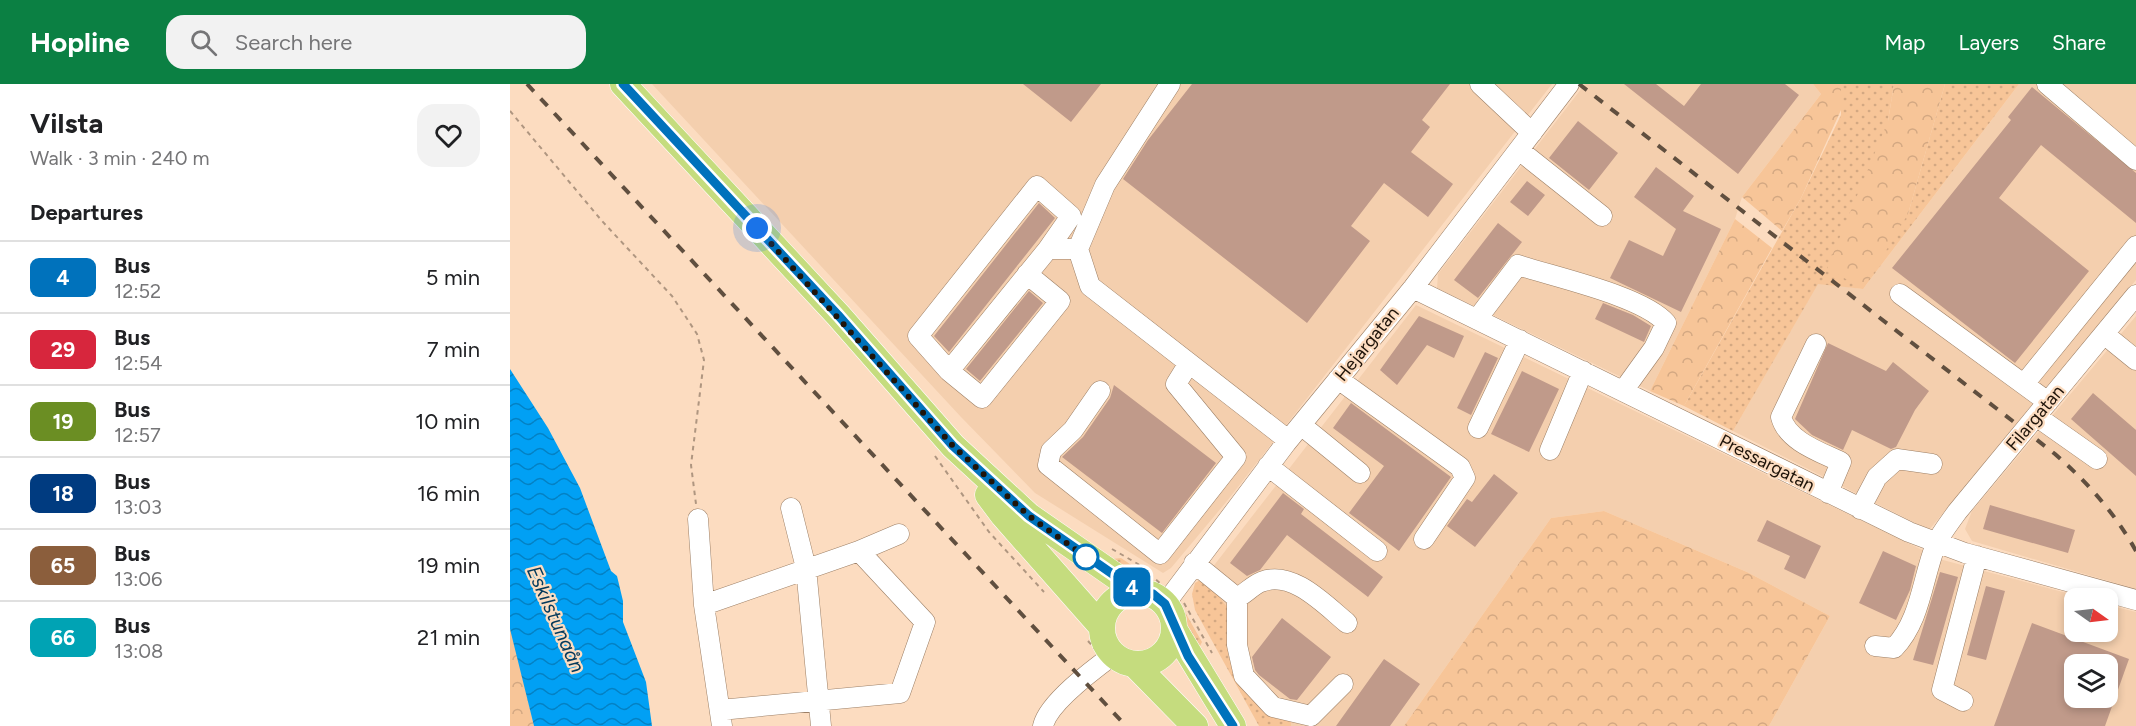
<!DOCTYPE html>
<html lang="en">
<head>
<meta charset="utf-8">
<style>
	:root { --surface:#fff; --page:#f2f2f2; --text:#202124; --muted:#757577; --line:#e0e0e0; --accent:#0b8043 }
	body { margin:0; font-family:Figtree,sans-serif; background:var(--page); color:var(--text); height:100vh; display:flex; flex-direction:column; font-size:22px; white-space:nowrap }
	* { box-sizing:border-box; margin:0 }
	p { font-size:20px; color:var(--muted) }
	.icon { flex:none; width:33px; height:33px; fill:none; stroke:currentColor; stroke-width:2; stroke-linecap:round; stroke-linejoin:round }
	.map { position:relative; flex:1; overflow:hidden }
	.panel { display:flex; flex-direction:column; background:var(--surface); width:510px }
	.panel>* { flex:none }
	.badge { padding:0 12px; border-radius:9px; font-size:21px; line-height:39px }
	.needle { width:39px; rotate:104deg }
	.buttons { position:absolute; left:1554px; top:504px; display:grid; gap:12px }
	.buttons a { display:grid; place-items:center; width:54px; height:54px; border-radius:12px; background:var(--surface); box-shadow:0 3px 9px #0003; font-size:30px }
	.you { position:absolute; width:30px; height:30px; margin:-15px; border:4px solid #fff; border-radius:50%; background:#1a73e8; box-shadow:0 0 0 9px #1a73e833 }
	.map>.badge { position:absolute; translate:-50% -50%; box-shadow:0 0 0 3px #fff }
	h2 { padding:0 30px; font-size:22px; line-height:54px }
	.round { display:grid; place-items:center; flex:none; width:63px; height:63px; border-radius:18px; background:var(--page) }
	.head { display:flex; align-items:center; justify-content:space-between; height:102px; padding:0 30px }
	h1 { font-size:28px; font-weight:700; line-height:45px }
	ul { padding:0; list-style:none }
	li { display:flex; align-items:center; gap:18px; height:72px; padding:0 30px; border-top:2px solid var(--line) }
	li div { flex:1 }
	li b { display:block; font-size:22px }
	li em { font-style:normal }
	li .badge { min-width:66px; font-weight:700; text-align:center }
	header { display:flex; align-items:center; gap:36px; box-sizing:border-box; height:84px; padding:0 30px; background:var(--accent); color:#fff }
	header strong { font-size:28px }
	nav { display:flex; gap:33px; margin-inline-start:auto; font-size:21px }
	.search { width:420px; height:54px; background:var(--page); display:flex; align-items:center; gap:15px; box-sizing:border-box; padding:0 21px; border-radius:18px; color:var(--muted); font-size:22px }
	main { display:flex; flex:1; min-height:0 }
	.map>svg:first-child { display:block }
</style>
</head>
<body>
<header>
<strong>Hopline</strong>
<div class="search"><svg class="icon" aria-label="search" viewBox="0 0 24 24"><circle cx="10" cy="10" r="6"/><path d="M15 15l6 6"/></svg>Search here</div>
<nav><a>Map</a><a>Layers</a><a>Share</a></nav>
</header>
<main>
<section class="panel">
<div class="head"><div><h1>Vilsta</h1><p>Walk · 3 min · 240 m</p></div><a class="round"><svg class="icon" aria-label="heart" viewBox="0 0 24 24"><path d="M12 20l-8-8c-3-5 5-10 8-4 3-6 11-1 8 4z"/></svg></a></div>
<h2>Departures</h2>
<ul>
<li><span class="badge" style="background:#0072bc;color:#fff">4</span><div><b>Bus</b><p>12:52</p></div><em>5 min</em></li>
<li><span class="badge" style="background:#d7263d;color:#fff">29</span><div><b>Bus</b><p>12:54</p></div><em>7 min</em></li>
<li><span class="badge" style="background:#6b8e23;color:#fff">19</span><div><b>Bus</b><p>12:57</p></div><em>10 min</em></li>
<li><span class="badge" style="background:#003b80;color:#fff">18</span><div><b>Bus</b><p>13:03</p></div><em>16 min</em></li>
<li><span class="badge" style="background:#8b5e3c;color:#fff">65</span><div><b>Bus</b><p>13:06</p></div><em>19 min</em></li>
<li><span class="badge" style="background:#00a3b4;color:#fff">66</span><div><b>Bus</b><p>13:08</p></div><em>21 min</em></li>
</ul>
</section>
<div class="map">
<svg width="1626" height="642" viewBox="0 0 1626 642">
	<defs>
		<pattern id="grass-dots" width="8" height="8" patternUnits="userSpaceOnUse" patternTransform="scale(1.5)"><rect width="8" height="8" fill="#f7c598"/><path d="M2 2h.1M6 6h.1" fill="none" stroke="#d3a882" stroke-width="1.8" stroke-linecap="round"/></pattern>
		<pattern id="forest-crowns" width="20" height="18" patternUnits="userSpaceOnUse" patternTransform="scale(1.5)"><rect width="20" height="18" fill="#f7c598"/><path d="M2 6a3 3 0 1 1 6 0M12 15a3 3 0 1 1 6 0" fill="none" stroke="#d3a882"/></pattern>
		<pattern id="water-waves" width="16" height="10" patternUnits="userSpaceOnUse" patternTransform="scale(1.5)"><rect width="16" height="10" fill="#01a0f4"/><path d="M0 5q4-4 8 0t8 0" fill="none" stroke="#0381c4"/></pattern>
	</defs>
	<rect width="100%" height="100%" fill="#fcdcc0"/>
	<path fill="#f4cfae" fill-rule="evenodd" d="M142,0H1042L717,417L661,484L653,489L525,409L451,333Z
		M1075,0H1303L1311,10L1232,113L1225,135L1140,307L927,204L928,190Z
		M1509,0H1626V196L1419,446L1223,347L1308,199L1353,205Z
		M906,221L1433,476L1575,514H1564V548H1598V521L1626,528V642H1259L1320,532L1237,488L1094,427L1041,434L894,642H781V638L751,617L729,592L718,571L720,527L695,493ZM1564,580H1598V614H1564Z
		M1626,232V505L1462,457L1455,445L1462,427Z"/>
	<path fill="url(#grass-dots)" d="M1331,0H1384L1378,37L1398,130L1435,0H1509L1353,205L1308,200L1223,347L1174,322L1291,114L1331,31Z
		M611,474L645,497V499L628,497L602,475Z
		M695,493L720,527L718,571L729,592L751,617L781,638V642H749L685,526L682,510L685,499Z
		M671,521L692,558L688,566C676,552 669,541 671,521Z"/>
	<path fill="url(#forest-crowns)" d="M1303,0H1331V26L1291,114L1272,147L1232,113L1311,10Z
		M1384,0H1435L1398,130L1353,205L1317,184L1378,37Z
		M1225,135L1262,164L1174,322L1140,307Z
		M1094,427L1237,488L1320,532L1259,642H894L1041,434Z
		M0,545L4,555L24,642H0Z"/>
	<path fill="url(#water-waves)" d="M0,285L38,344L70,404L101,487L107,492L113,517V538L136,598L142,642H24L0,545Z"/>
	<path fill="#c09a8a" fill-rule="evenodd" d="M513,0H591L561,38Z
		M682,0H940L912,36L920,43L901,68L943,100L918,133L874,99L841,142L860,157L797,239L613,95L638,56Z
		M1114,0H1146L1174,22L1191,0H1275L1289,11L1228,90Z
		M1522,3L1626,89V139L1531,61L1489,114L1579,187L1505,279L1382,184L1501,36L1498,33Z
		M1068,37L1108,69L1079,106L1039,74Z
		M1146,83L1184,112L1173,127L1211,145L1171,228L1100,194L1119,156L1153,172L1166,145L1124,113Z
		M1017,97L1035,111L1018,132L1000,118Z
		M529,119L545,134L439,268L424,252Z
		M988,139L1012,158L968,214L944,196Z
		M519,207L533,219L470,297L456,285Z
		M1093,219L1123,231L1141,242L1134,258L1085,235Z
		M909,232L954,252L944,274L917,261L887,301L870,286Z
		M1318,259L1376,287L1383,278L1419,307L1405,326L1386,363L1381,365L1342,346L1333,366L1302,351L1285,335Z
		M975,268L988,274L961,331L947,324Z
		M1012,287L1049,305L1019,368L981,350Z
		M604,301L706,379L652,449L552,373L573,353L600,314Z
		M1583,309L1626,346V392L1561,335Z
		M841,319L941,393L889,467L839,429L874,382L823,344Z
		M984,390L1008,409L965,463L937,442L957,415L962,418Z
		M773,409L794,425L791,430L873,493L858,513L777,451L750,486L737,492L720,479Z
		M1480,421L1565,446L1558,469L1473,445Z
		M1257,436L1311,462L1295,495L1274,485L1280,472L1247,457Z
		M1373,467L1406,482L1400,506L1386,536L1349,519Z
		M1430,488L1448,493L1423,581L1403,576Z
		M1476,502L1495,507L1476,576L1457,571Z
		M772,534L821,573L787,616L780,615L749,591L745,586L742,573Z
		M1522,539L1619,575L1595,642H1484ZM1564,580H1598V614H1564Z
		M874,575L910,600L880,642H826Z"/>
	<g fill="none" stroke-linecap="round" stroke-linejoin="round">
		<defs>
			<path id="minor" d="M660,0L595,101L568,165L580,202L778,356
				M970,0L1022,49
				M1537,0L1626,76
				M1009,66L1092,132
				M517,190L550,217L472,314L439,287L538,165H568
				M903,204L1399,448L1455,469L1626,516
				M1390,210L1538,318
				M967,235L1008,181C1044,193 1133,212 1156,239L1144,264L1113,307
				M1594,250L1626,276
				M1306,260L1271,333C1277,357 1310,368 1331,378L1318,409
				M439,287L408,252L527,102L561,132L538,165
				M828,295L950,383L955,394L914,455
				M1514,300L1626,162
				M590,307L563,346L541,367L538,381L650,470L726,373L666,300L679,279
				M1526,332L1587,375
				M791,341L850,389
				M968,344L1010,256
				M1040,366L1073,287
				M758,382L867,467
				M281,424L296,484L311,642
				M1350,425L1367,393L1387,375L1422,380
				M188,435L194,521L212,642
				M684,479L727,514C735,510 743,501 751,498C782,485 815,521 837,539
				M727,514V561L734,592L763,623L801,632L833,600
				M655,520L776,359L903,204L1059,0
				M194,521L349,467L389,450
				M1365,562L1384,564C1411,536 1412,495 1426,460C1431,449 1440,438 1447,428L1626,211
				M1453,617L1432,606L1467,472
				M210,626L390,609L415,538L349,467
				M533,642C538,619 584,585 603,571"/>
			<path id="major" d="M113,0L328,231L443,362L519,432L627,507
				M478,411L493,431L591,542
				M592 544a36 36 0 1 1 72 0a36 36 0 1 1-72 0Z
				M664,545L723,642
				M624,580L685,642"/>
		</defs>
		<use href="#minor" stroke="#9c7f65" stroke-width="21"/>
		<use href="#major" stroke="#fff" stroke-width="27"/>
		<path stroke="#af9680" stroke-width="2" stroke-dasharray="4.5 4.5" stroke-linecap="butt" d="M0,27L92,137L162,212L187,250L194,276L181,381L186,420
			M425,372L479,448L534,508
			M602,465L628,480L651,500
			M674,519L702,569
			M578,557L586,566"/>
		<use href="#minor" stroke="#fff" stroke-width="20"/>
		<use href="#major" stroke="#c5dc7e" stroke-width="26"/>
		<path stroke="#604f3f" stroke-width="4" stroke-dasharray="10 10" stroke-linecap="butt" d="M17,0L616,642
			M1069,0L1545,370C1577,398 1605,429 1626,467"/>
	</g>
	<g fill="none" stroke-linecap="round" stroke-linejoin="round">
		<defs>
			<path id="line" d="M113,0L328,231L443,362L519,432L627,507L643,510L655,520L678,572L723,642"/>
		</defs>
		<use href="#line" stroke="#fff" stroke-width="14"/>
		<use href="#line" stroke="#0072bc" stroke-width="9"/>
		<path stroke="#1f140a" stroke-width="6" stroke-dasharray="0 10.8" d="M247,144L443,362L519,432L576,473"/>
	</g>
	<circle fill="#fff" stroke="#0072bc" stroke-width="3" cx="576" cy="473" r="12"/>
	<g text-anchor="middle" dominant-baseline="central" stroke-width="4.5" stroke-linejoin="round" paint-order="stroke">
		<g font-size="18" fill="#1f140a" stroke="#fcdcc0">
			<text transform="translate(857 260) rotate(-51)">Hejargatan</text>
			<text transform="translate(1525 334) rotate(-50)">Filargatan</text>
			<text transform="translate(1257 379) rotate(27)">Pressargatan</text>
		</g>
		<g font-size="20" font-style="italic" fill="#04395b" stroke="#fcdcc0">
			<text transform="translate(46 535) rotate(66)">Eskilstunaån</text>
		</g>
	</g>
</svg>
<div class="buttons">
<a><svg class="needle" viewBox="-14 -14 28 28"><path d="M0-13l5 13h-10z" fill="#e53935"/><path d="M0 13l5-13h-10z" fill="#757577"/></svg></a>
<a><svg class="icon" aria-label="layers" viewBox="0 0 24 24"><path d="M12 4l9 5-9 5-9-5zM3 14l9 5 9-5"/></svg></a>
</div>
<div class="you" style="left:247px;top:144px"></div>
<b class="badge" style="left:622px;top:503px;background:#0072bc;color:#fff">4</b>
</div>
</main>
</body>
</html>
